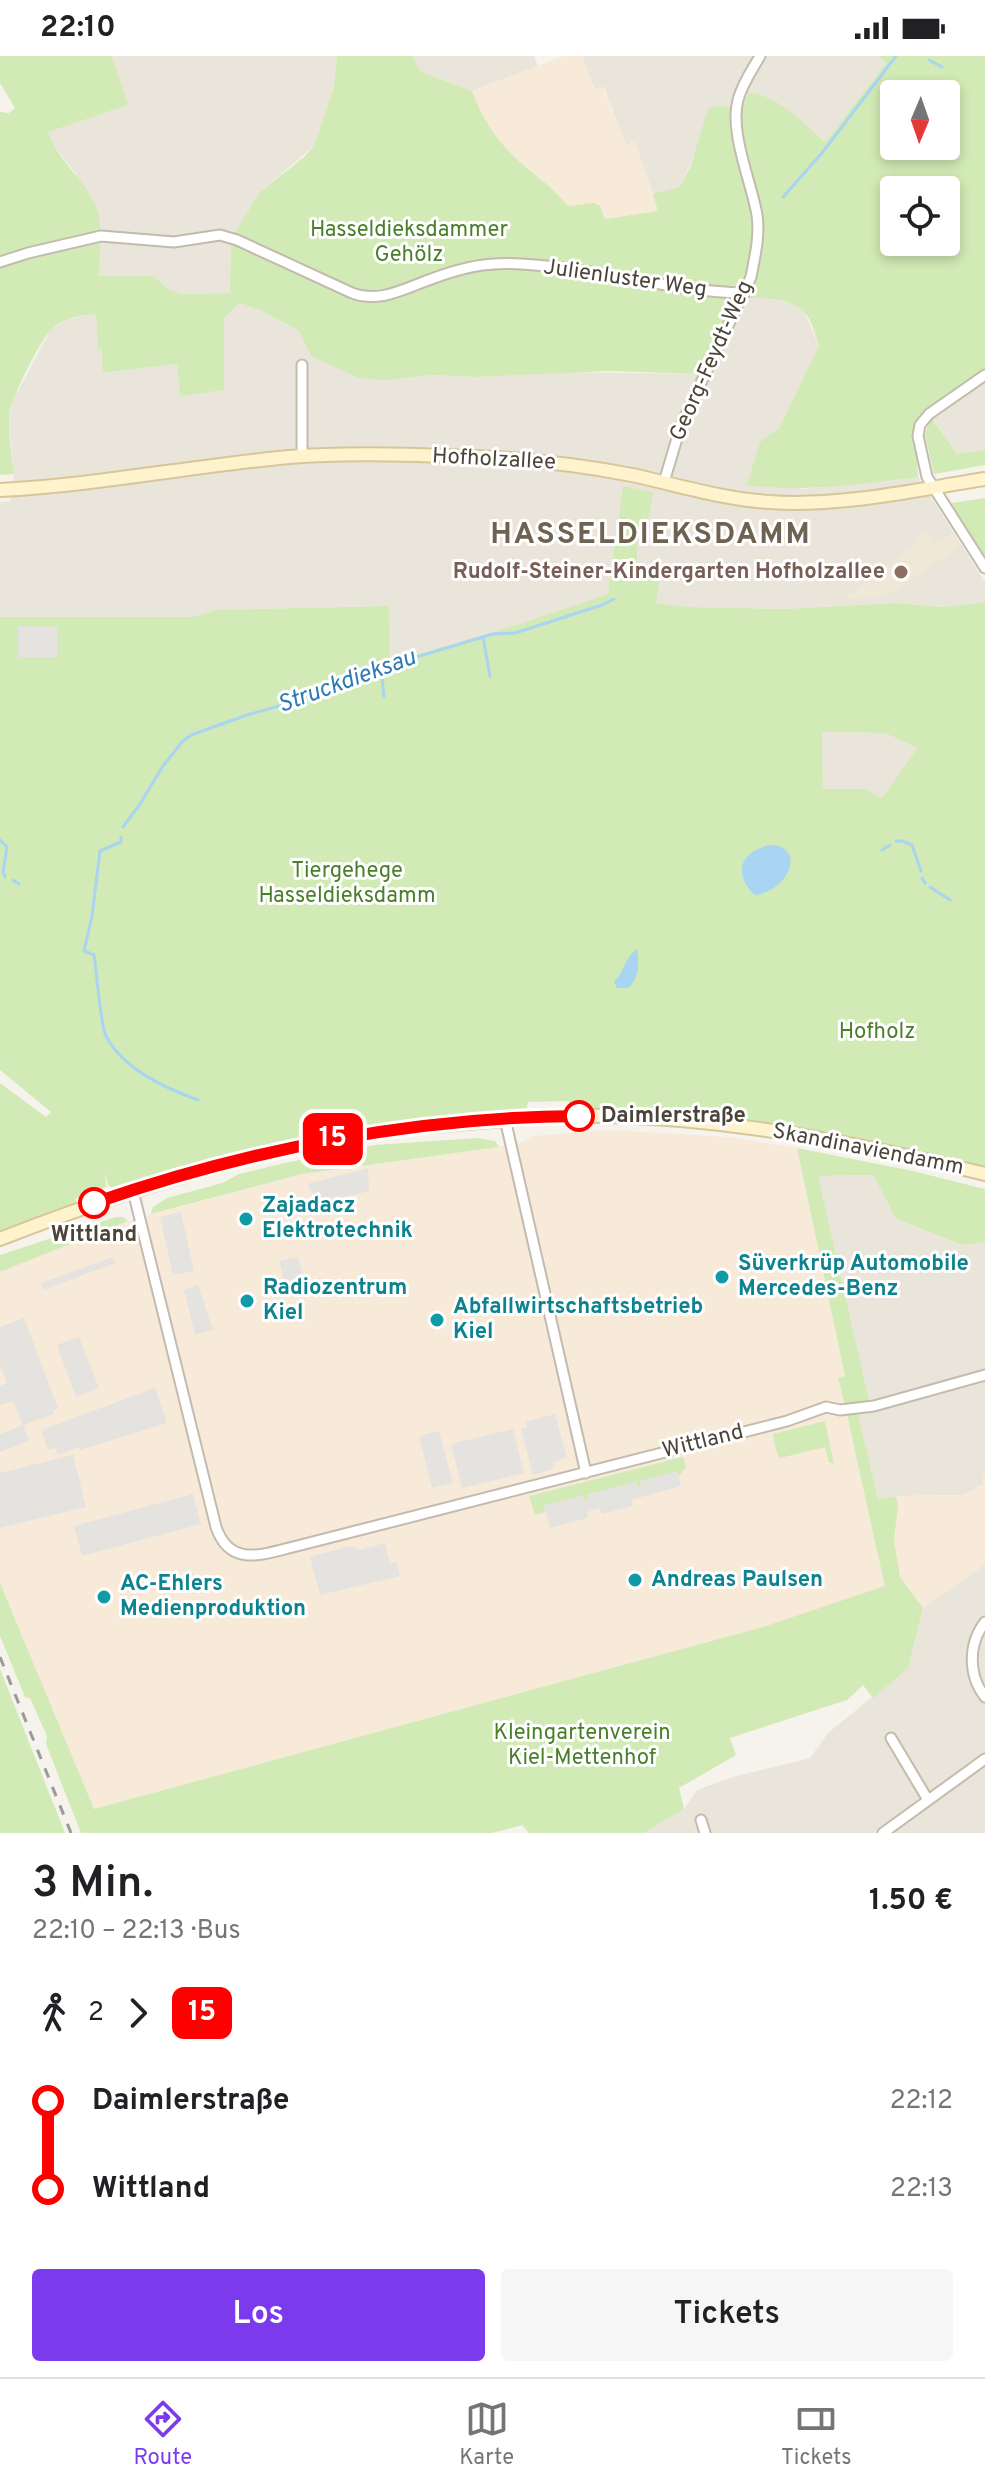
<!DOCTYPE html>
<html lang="de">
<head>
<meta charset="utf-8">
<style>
	:root { --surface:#fff; --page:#f6f6f6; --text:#202124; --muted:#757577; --line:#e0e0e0; --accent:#7c3aed }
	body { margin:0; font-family:Overpass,sans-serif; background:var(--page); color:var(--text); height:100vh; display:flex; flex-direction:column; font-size:30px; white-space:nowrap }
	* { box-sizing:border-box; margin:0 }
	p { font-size:26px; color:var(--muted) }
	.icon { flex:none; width:44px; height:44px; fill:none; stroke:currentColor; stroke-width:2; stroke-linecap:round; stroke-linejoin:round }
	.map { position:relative; height:1777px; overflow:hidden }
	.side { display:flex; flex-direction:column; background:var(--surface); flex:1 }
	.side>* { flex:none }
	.badge { padding:0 16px; border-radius:12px; font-size:28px; line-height:52px }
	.needle { width:52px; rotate:182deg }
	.fabs { position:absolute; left:880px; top:24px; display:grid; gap:16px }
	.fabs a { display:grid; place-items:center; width:80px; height:80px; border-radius:8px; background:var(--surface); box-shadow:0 4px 12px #0003; font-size:40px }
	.map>.badge { position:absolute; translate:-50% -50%; box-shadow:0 0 0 4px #fff }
	.legs { display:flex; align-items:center; gap:12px; height:88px; padding:0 32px; font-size:26px }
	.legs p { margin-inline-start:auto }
	.overview { display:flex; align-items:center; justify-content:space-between; height:136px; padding:0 32px }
	h1 { font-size:44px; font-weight:600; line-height:60px }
	.cta { display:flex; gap:16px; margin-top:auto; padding:16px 32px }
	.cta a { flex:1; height:92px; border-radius:8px; background:var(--accent); color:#fff; font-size:32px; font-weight:600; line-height:92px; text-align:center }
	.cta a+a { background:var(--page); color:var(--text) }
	ul { padding:0 32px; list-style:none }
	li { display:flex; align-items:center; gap:28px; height:88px; font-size:30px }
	li i { display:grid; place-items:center; width:12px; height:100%; margin:0 10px; background:currentColor }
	li i::after { content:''; width:20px; height:20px; margin:-10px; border:6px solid; border-radius:50%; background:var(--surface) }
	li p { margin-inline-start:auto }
	li:first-child i { background:linear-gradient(#0000 50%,currentColor 0) }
	li:last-child i { background:linear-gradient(currentColor 50%,#0000 0) }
	.status { display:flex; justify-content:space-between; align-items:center; height:56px; padding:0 40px; background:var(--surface); direction:ltr }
	.status svg { height:22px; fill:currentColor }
	.tabs { display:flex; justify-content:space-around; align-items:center; height:112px; border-top:2px solid var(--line); background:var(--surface); font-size:22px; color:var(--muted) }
	.tabs a { display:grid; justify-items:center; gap:4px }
	.tabs .active { color:var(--accent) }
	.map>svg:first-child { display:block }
</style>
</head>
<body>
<div class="status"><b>22:10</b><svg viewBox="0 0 49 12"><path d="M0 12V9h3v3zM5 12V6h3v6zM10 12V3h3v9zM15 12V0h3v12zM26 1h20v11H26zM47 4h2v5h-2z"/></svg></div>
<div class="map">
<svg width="985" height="1777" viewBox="0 0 985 1777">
	<rect width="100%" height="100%" fill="#f6f3ec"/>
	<path fill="#eae5da" d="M112,0H337L334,31L314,90L260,136L231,182L230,237L182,238L170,234L153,220H99V190L76,118L51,85L47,76L127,49Z
		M412,0H534L538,10L472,35L420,16Z
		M582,0H879L886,7L825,86L793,58L743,44L742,53L699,87L680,132L653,138L635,87L626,89L604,31L595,34Z
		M765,241L796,249L804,255L819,290L779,372L760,386L802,433L918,421L985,526V546L943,551L896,547L783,553L688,551L656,547L637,506L638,473L649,462L623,430L608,538L513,570L390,606L388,550L216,554L192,561H0V446L10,445L14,418L9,367L12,346L51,273L66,264L96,257L98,292H102L104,317L177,308L180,339L224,334V261L239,247L260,254L299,275L311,300L330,308L387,324L431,319L477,321L567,316L697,318L735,242Z
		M985,313V394L957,398L928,356Z
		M821,676L885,677L917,692L882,742L865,733L823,734Z
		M873,1119L896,1163L961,1189L985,1186V1420H983V1428L964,1439L896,1440L878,1443L858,1359H847L845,1350L855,1349L818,1120Z
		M985,1508V1777H644L684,1753L697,1734L736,1720L810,1702L828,1677L908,1612L923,1552Z"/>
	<path fill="#f7ead8" d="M564,0H582L594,33L603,31L626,89L635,86L659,155L605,163L600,150L585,148L568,150L556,136L504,91L482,60L472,35Z
		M608,1074L728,1081L797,1092L845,1321L838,1322L886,1530L763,1571L94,1753L0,1527V1216L128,1165L302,1118L499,1091L523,1086L533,1080Z
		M983,1420H985V1508L923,1552L900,1521L894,1484L898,1450L896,1440L964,1439L983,1428Z"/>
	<path fill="#efe8d6" d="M926,475L935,488L953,477L961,489L885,542L842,543L918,487L915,482Z"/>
	<path fill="#d2eab5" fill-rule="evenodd" d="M0,0H112L128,49L48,76C58,104 84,123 96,150C104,170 99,199 99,220H153L170,234L182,238L230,237L231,182L260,136L304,101L314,90L334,31L337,0H412L421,16L472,35C482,62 496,84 517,103C536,121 550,128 568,150L594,147L600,150L605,163L658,155L653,138L680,131L691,109L708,53C721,47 728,52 741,53L749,37C774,36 807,70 825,86L886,7L879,0H985V313L928,357L957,398L985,394V409L934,418L925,380L929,366L928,358L916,379L918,421C861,428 804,437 747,429L760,386L779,372L819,290C815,279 812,263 803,255C789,240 754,242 735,242L697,318L610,315L477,321L431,319L387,324L359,322L311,300L299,275L260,254L239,247L224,262V334L180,340L177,308L103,317L102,293H98L96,258C82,259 65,262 54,271C42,280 13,339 10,355C7,375 12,398 14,418L0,419V56L9,57L15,52L0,27ZM894,38H946V90H894ZM894,134H946V186H894Z
		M623,430L653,436L649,462L638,473L637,506L660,522L656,547L688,551L783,553L896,547L943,551L985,546V1113C903,1091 819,1072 734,1062C679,1055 624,1053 569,1051V1045L528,1046L527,1052C387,1064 247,1092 113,1133L108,1129L105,1116L106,1131L90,1137L89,1135L83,1136V1139L75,1143L76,1146L0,1178V1027L46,1061L51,1056L0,1014V561H192L216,554L389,550L390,606L513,570L608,538ZM822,676L885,677L917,692L882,742L865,733H823Z
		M985,442V506L959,463L952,447Z
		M477,1082L495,1085L499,1091L302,1118L151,1158L153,1151L167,1142L222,1127L239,1118L285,1107L375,1089Z
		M797,1092L913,1115L985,1133V1186L962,1189L896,1163L873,1119L818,1120L869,1345L845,1350L838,1322L845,1320Z
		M116,1161H123L128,1165L0,1216V1199Z
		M858,1358L878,1443L896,1440L898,1450L894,1484L900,1521L923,1552L908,1612L873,1642L863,1629L847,1644L730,1682L736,1699L679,1732L684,1753L644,1777H529L522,1769L492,1777H81L46,1688L47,1680L30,1642L25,1641L0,1580V1527L94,1753L763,1571L885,1530L847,1359Z
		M825,1365L834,1408L829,1406L825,1391L780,1402L776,1394L773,1378Z
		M683,1401L686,1411L679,1420L677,1415L640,1425L641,1431L638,1432L636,1426L587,1439L589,1445L585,1446L583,1440L544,1450L545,1456L535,1459L529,1440Z
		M0,1613L65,1777H0Z"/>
	<path fill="#e5e3e0" d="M18,570L57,571V601H18Z
		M368,1112L369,1135L319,1148L307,1128Z
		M181,1156L194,1215L173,1219L160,1161Z
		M113,1201L115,1207L44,1234L41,1227Z
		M298,1201L305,1230L287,1235L279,1205Z
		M198,1229L213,1274L195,1279L184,1234Z
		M24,1262L58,1352L53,1355L54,1358L23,1369L29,1385L0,1396V1378L23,1369L13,1345L0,1349V1330L7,1327L0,1309V1271Z
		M79,1281L99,1332L76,1341L57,1289Z
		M155,1332L167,1367L80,1394L79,1391L58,1399L55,1392L48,1394L41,1374Z
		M555,1358L567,1402L553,1406L554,1413L533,1419L521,1373L527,1371L526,1366Z
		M513,1373L524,1417L462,1432L451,1388Z
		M439,1375L453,1427L432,1432L419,1380Z
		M73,1399L86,1451L0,1472V1417Z
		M677,1415L681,1430L631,1444L633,1450L602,1458L600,1452L587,1456L588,1462L550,1472L544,1450L583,1439L585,1446L589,1445L587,1439L636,1426L638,1431H641L640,1425Z
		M193,1438L201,1468L82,1500L74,1470Z
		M385,1487L390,1507L397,1506L400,1520L320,1539L310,1501L350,1490L360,1494Z"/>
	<path fill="#a9d4f2" d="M767,789C808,787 790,835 755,839C743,830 736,810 749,799C754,794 761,792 767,789Z
		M637,893C639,909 640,919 629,932H617L614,926C624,917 625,901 637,893Z"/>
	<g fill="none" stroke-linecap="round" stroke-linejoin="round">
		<path stroke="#a9d4f2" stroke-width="3" d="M929,4L942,11
			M783,141L822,97L896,0
			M483,581L490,620
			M381,612L384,641
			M123,771L140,748L163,710L182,686L191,679L247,659L297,645L363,617L493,578L515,577L602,549L614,543
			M121,781V786L100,795L92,860L84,895L94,899C97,917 100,967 106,980C123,1013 165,1032 198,1044
			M0,784L7,791L3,816L5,821
			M896,785H902L912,789L921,815
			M882,794L890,789
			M922,822L925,827
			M13,824L19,828
			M930,831L950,844"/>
		<defs>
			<path id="street" d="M0,206L28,197L101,180L174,186L220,179L237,184L352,237C381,248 407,231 434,222C453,215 474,209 494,208C514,206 535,209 555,211C619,218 681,236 745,237
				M302,309V400
				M985,319L929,358L920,369L918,380L927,421L985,512
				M664,426L681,369L751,221C755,200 760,180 757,159C752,128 729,76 738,44C742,28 752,14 760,0
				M505,1063L586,1417
				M133,1135L216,1471C229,1509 258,1500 289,1492L787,1365L826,1351L840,1354L874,1350L985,1319
				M985,1566C968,1588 968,1619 985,1641
				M891,1682L928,1744
				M701,1764L705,1777
				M883,1777L985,1703"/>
			<path id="secondary" d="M0,434C97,429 192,410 289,401C351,396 414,399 476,401C528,403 581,409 632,419C678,429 722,443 769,446C841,451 914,434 985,423
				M0,1183C115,1138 233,1101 355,1079C388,1073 423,1071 457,1068C508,1063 557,1059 608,1060C736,1063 861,1088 985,1118"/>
		</defs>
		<use href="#street" stroke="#c2bbae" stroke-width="13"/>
		<use href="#secondary" stroke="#d6c79b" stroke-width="16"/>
		<use href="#street" stroke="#fff" stroke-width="9"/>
		<use href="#secondary" stroke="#fff3cd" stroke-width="12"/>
		<path stroke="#9a9a9a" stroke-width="3" stroke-dasharray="10 10" stroke-linecap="butt" d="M0,1601L71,1777"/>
	</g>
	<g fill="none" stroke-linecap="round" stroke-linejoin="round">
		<defs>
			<path id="line-1" d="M94,1147C249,1093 415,1061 579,1060"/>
		</defs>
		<use href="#line-1" stroke="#fff" stroke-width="18"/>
		<use href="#line-1" stroke="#f00" stroke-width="12"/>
	</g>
	<circle fill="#8d6e63" stroke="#fff" stroke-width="3" cx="901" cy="516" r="8"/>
	<g fill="#fff" stroke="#f00" stroke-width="4">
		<circle cx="579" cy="1060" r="14"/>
		<circle cx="94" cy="1147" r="14"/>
	</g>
	<g fill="#0f9aa8" stroke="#fff" stroke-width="3">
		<circle cx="246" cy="1163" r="8"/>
		<circle cx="722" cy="1221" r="8"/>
		<circle cx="247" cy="1245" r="8"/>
		<circle cx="437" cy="1264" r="8"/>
		<circle cx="635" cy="1524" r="8"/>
		<circle cx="104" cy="1541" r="8"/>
	</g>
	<g text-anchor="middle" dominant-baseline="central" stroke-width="6" stroke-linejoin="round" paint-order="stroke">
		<g font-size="22" fill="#4a7f2a" stroke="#fff">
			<text x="409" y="174">Hasseldieksdammer<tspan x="409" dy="25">Gehölz</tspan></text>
			<text x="347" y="815">Tiergehege<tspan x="347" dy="25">Hasseldieksdamm</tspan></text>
			<text x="877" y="976">Hofholz</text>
			<text x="582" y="1677">Kleingartenverein<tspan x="582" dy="25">Kiel-Mettenhof</tspan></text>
		</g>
		<g font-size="22" fill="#4b4439" stroke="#fff">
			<text transform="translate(625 223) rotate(8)">Julienluster Weg</text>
			<text transform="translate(712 305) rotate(-66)">Georg-Feydt-Weg</text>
			<text transform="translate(494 404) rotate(3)">Hofholzallee</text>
			<text transform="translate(868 1094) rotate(11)">Skandinaviendamm</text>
			<text transform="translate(703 1386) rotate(-14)">Wittland</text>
		</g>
		<g font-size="22" font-weight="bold" fill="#785e54" stroke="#fff" text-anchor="end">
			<text x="885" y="516">Rudolf-Steiner-Kindergarten Hofholzallee</text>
		</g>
		<g font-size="22" font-weight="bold" fill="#4b4439" stroke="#fff" text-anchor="start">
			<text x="601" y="1060">Daimlerstraße</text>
			<text x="94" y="1179" text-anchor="middle">Wittland</text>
		</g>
		<g font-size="22" font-weight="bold" fill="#0d838f" stroke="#fff" text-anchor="start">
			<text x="262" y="1150">Zajadacz<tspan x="262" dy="25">Elektrotechnik</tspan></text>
			<text x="738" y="1208">Süverkrüp Automobile<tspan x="738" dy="25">Mercedes-Benz</tspan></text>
			<text x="263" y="1232">Radiozentrum<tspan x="263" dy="25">Kiel</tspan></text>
			<text x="453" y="1251">Abfallwirtschaftsbetrieb<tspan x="453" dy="25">Kiel</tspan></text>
			<text x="651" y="1524">Andreas Paulsen</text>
			<text x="120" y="1528">AC-Ehlers<tspan x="120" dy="25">Medienproduktion</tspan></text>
		</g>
		<g font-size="24" font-style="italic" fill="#2e7ab2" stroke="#fff">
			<text transform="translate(347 626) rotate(-20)">Struckdieksau</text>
		</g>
		<g font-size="30" font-weight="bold" letter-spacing="2" fill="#6e6250" stroke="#fff">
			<text x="651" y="479">HASSELDIEKSDAMM</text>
		</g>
	</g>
</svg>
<div class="fabs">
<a><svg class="needle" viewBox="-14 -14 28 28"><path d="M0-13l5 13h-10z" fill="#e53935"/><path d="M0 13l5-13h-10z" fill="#757577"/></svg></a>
<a><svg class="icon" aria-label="locate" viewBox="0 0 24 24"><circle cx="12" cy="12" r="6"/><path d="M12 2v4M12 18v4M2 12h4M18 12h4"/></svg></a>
</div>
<b class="badge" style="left:333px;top:1083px;background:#f00;color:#fff">15</b>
</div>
<section class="side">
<div class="overview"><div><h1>3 Min.</h1><p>22:10 – 22:13 · Bus</p></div><b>1.50 €</b></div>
<div class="legs"><svg class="icon" aria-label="walk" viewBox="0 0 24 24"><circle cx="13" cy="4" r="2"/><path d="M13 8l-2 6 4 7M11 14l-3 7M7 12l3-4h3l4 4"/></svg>2<svg class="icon" aria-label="forward" viewBox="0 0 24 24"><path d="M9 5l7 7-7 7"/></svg><b class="badge" style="background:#f00;color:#fff">15</b></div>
<ul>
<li><i style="color:#f00"></i><b>Daimlerstraße</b><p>22:12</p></li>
<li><i style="color:#f00"></i><b>Wittland</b><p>22:13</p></li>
</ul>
<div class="cta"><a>Los</a><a>Tickets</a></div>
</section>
<nav class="tabs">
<a class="active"><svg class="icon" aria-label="directions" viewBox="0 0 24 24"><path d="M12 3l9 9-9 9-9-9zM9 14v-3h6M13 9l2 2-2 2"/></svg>Route</a>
<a><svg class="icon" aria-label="map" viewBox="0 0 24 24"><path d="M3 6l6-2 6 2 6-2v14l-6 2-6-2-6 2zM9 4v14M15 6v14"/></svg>Karte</a>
<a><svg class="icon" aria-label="tickets" viewBox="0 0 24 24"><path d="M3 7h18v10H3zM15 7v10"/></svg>Tickets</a>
</nav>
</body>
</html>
